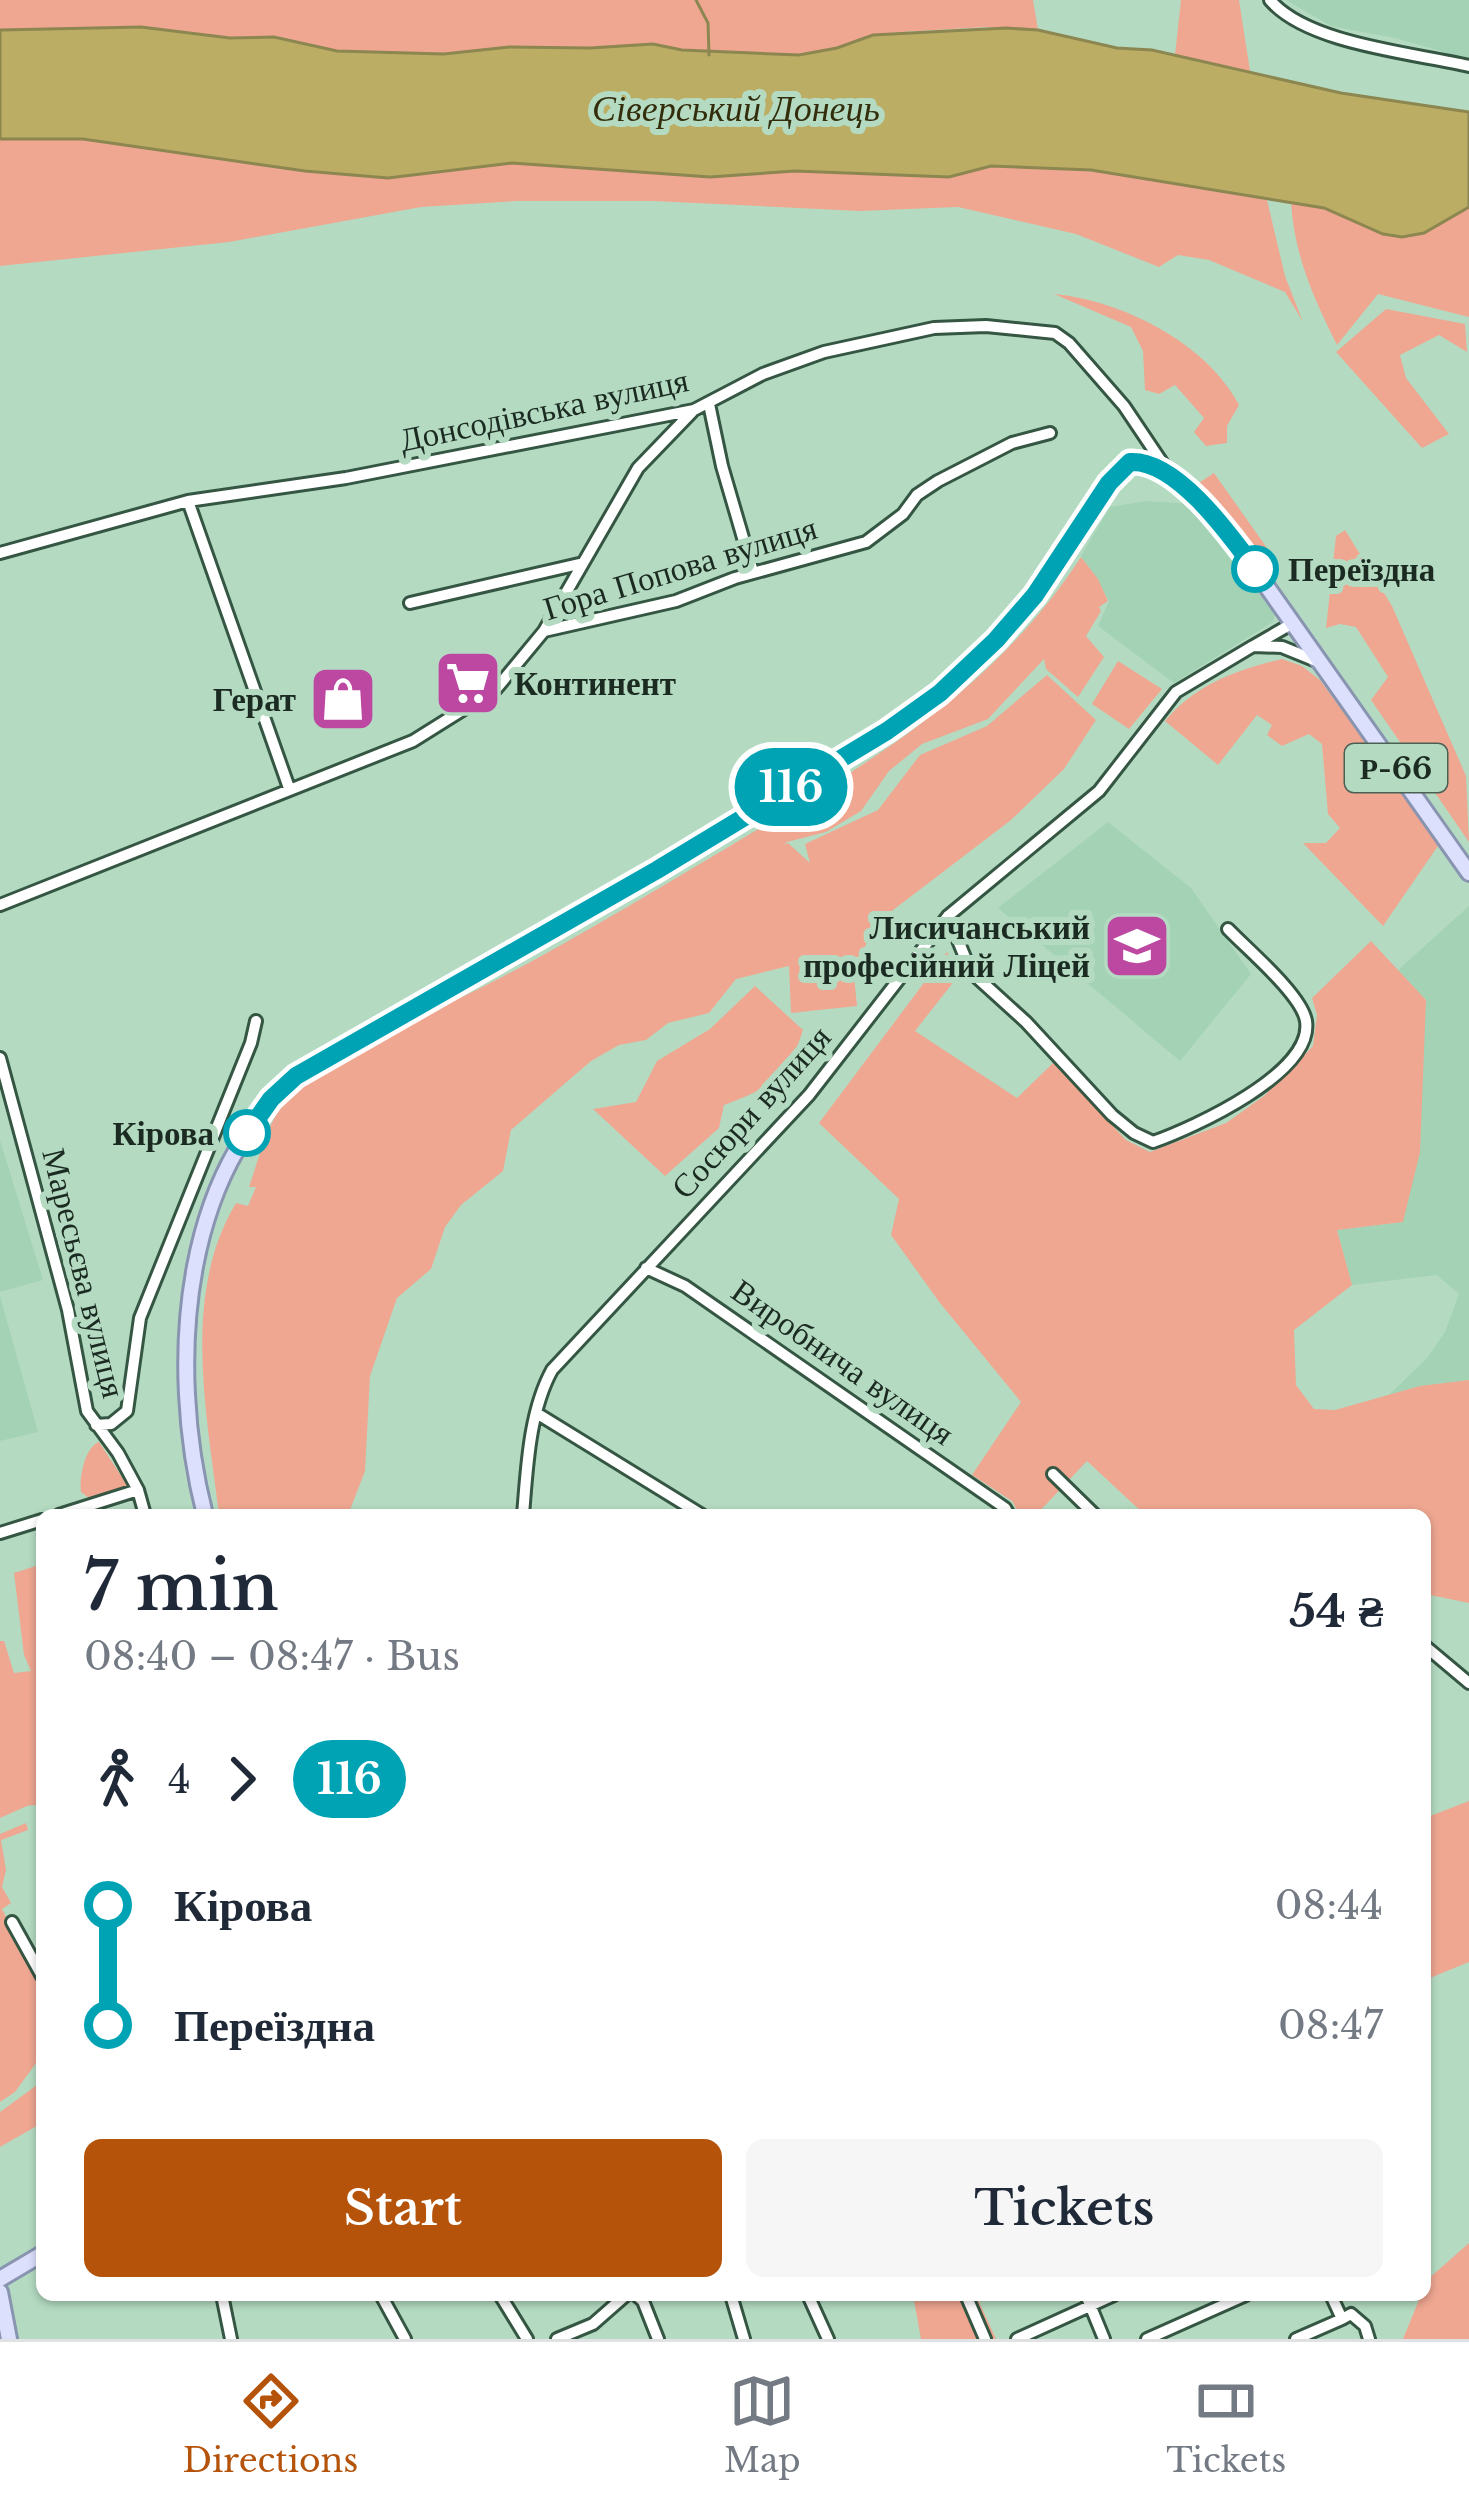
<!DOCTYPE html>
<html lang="en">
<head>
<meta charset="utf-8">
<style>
	:root { --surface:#fff; --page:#f6f6f7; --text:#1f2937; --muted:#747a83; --line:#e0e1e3; --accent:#b45309 }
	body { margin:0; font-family:"Libre Baskerville",serif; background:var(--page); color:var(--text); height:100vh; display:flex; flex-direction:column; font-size:45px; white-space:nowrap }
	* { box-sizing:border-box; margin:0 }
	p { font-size:39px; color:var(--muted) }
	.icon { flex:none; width:66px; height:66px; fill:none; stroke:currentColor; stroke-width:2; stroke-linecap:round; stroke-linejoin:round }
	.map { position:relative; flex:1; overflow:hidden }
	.drawer { position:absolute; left:36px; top:1509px; width:1395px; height:792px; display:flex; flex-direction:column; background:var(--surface); border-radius:18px; box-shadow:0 3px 9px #0004 }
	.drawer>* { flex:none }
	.badge { padding:0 24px; border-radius:39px; font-size:42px; line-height:78px }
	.map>.badge { position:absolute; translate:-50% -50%; box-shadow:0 0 0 6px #fff }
	.legs { display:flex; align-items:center; gap:18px; height:132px; padding:0 48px; font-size:39px }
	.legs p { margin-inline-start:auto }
	.head { display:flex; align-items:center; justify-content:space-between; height:204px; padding:0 48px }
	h1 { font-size:66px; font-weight:600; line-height:90px }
	.cta { display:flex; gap:24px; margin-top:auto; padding:24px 48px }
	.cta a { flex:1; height:138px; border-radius:18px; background:var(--accent); color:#fff; font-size:48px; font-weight:600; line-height:138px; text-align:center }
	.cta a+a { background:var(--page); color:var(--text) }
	ul { padding:0 48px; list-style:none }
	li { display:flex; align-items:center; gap:42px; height:120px; font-size:45px }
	li i { display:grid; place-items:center; width:18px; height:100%; margin:0 15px; background:currentColor }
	li i::after { content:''; width:30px; height:30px; margin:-15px; border:9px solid; border-radius:50%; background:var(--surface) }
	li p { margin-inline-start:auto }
	li:first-child i { background:linear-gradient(#0000 50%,currentColor 0) }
	li:last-child i { background:linear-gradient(currentColor 50%,#0000 0) }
	.tabs { display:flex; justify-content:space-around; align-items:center; height:168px; border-top:3px solid var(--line); background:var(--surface); font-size:33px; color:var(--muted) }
	.tabs a { display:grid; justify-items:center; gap:6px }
	.tabs .selected { color:var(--accent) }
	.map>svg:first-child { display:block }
</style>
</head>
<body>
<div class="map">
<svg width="1469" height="2339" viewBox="0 0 1469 2339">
	<rect width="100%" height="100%" fill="#b4dbc2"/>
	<path fill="#a4d2b5" d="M1286,0H1469V59L1395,38L1331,26Z
		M1147,501L1192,504L1238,554L1277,607L1273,622L1174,683L1098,626L1109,601L1081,556L1110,507Z
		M1108,822L1191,888L1251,974L1180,1061L998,908Z
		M1469,906V1380L1420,1386L1388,1396L1427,1358L1445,1332L1459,1294L1437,1275L1352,1285L1337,1230L1403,1222L1426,1000L1398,970Z
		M0,1140L43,1280L0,1292Z
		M0,1296L38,1432L0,1441Z"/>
	<path fill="#efa791" d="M0,0H1033L1038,30L986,27L901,32L873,35L837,48L799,55L682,50L653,44L590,48L509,47L444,54L337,51L274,37L230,38L141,27L0,30Z
		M1181,0H1239L1250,71L1175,55Z
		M0,139H83L305,171L388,178L512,163L710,177L795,171L892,174L991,166L1044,168L1127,174L1267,200L1285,276L1303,322L1285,292L1209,260L1178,255L1159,267L1076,234L958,207L860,211L653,201H517L421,207L229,242L0,266Z
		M1291,202L1324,208L1383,234L1424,233L1469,207V317L1378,294L1337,345C1314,299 1294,255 1291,202Z
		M1054,294C1121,300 1207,343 1239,405L1227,426V443L1206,446L1194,432L1204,418L1175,385L1159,394L1145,390L1143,351L1131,327Z
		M1386,309L1465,324L1467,352L1439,335L1400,355L1406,378L1449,434L1422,448L1336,352Z
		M1214,473L1267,548L1260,561L1226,528L1194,486Z
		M1345,530L1392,606L1466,776L1469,842L1371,700L1388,677L1356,627L1340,624L1326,628L1336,536Z
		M1081,557L1098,579L1108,601L1099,607L1101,611L1086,636L1104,657L1078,697L1046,669L1044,659L988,719L922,744L889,771L861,811L826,832L787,842L784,845L788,843L810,863L805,844L878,810L920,755L987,726L1047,675L1096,720L1064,769L1011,820L884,917L853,965L857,1006L791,1013L789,966L736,979L709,1013L668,1023L646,1040L619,1045L591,1061L511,1130L503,1171L461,1205L445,1227L431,1269L397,1298L370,1376L365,1471L348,1515H219C207,1415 181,1294 236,1203L248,1206L256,1187H249C260,1155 270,1113 295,1089C306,1078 321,1071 333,1063C388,1029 447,1006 504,976C579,937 652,892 725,849C862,767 991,695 1081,557Z
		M1282,659L1302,666L1320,680L1440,843L1383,926L1303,843H1326L1340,828L1328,814L1322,744L1309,734L1282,746L1267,735L1272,725L1257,715L1218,765L1165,721C1196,684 1236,670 1282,659Z
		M1118,661L1162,689L1129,729L1092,704Z
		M1371,941L1426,1000L1420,1152L1403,1222L1337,1230L1352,1285L1294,1330L1296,1385L1314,1409L1335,1410L1420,1386L1469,1380V1603L1425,1594V1515H1145L1087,1461L1036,1515H1020L1012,1501L972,1475L1021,1402L940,1303L891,1235L899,1199L819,1123L947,952L959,975L915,1031L1017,1098L1053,1063L1126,1140L1150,1152L1226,1123L1264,1096L1313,1046L1317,1015L1312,998Z
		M755,986L803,1030C788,1078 769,1088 724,1105L719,1128L665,1176L593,1109L636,1102L657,1061L710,1029Z
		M99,1442L129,1488L93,1501L81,1492C79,1477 85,1447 99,1442Z
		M42,1564V1804L27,1806L0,1818V1641H4L14,1673L31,1671L24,1655L14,1573Z
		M1469,1801V1962L1425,1980V1818Z
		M26,1823L28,1830L1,1840L6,1870L2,1887L11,1903L2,1909L42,1987V2055L15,2092L0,2102V1834Z
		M37,2085L42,2088V2123L0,2147V2112Z
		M1469,2243V2339H1403L1421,2295H1425L1427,2280Z
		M913,2295H976L996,2339H921Z"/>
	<path fill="#bcad64" stroke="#8c8650" stroke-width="3" d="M141,27L230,38L274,37L337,51L444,54L509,47L590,48L653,44L682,50L799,55L837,48L873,35L1006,28L1038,30L1117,48L1152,50L1341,93L1469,112V207L1424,233L1402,237L1383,234L1324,208L1091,170L991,166L949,177L795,171L710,177L512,163L388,178L305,171L83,139H0V30Z"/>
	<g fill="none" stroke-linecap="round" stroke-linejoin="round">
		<path stroke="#8c8650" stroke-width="3" d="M696,0L708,23L709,55"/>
		<defs>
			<path id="minor" d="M1270,0C1307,44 1414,53 1469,66
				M709,404L722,466L753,572
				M188,501L289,788
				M0,553L188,501L346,478L694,410L763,374L824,352L934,328L986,326L1055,333L1069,343L1124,406L1165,467
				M410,603L579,564
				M544,631L638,468L692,412
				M1255,645L1293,623
				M0,905L413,741L496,689L544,631L676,601L735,578L866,542L903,514L917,495L938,481L1012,443L1050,433
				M948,916L971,972L1026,1022L1112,1115L1134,1133L1153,1142C1193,1128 1314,1073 1306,1021C1302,995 1247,949 1228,929
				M0,1058L68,1310L87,1411L118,1453L138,1490L145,1515
				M646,1268L685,1286L1005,1508L1009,1515
				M538,1414L702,1515
				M96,1425L111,1424L127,1411L140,1318L251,1043L256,1021
				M1053,1474L1095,1515
				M59,1515L138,1490
				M523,1515C527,1468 529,1412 552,1370L809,1095L948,916L1099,791L1176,692L1253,646L1282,647L1319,662
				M0,1533L42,1520
				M1425,1646L1469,1683
				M12,1922L42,1976
				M222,2295L231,2339
				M381,2295L405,2339
				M500,2295L527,2339
				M636,2295L643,2301L658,2339
				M731,2295L744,2339
				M808,2295L828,2339
				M966,2295L985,2339
				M1086,2295L1104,2339
				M1331,2295L1342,2319L1351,2314L1365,2326L1369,2339
				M557,2339L593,2324L626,2295
				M1017,2339L1114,2295
				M1147,2339L1246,2295
				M1296,2339L1342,2319"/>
			<path id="major" d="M205,1515C167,1367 178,1152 320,1061L657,870L888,731L940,693L996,640L1035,595L1109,483L1130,462L1157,465L1170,474L1241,550L1469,873
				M0,2279L42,2254
				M0,2292L9,2339"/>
		</defs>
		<use href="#minor" stroke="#345642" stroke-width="16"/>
		<use href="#major" stroke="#8994b0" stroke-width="20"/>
		<use href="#minor" stroke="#fff" stroke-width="10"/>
		<use href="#major" stroke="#dce0fd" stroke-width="14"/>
	</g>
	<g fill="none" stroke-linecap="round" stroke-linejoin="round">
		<defs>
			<path id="line-1" d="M247,1133L271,1099L296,1076L657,870L887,731L940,693L996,640L1035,595L1109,483L1130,462C1176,459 1230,535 1255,569"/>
		</defs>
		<use href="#line-1" stroke="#fff" stroke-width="27"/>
		<use href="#line-1" stroke="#00a3b4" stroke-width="18"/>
	</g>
	<defs>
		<symbol id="supermarket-square" viewBox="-11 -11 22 22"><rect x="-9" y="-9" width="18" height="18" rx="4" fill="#bc48a1" stroke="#b4dbc2"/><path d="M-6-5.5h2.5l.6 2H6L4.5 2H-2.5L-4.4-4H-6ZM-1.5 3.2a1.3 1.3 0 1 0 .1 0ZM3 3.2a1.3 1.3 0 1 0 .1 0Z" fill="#fff"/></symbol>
		<symbol id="shop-square" viewBox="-11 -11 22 22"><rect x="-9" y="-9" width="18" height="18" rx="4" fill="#bc48a1" stroke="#b4dbc2"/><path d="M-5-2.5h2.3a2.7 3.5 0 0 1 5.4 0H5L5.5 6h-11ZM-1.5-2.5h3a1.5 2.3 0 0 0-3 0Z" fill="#fff"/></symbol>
		<symbol id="university-square" viewBox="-11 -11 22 22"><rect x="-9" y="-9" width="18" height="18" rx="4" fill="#bc48a1" stroke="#b4dbc2"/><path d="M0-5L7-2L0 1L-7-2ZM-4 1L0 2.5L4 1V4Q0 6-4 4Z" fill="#fff"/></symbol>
	</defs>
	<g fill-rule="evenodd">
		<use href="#supermarket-square" x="430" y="645" width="76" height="76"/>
		<use href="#shop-square" x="305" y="661" width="76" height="76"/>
		<use href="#university-square" x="1099" y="908" width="76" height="76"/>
	</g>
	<g fill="#fff" stroke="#00a3b4" stroke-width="6">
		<circle cx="1255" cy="569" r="21"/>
		<circle cx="247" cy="1133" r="21"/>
	</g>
	<g text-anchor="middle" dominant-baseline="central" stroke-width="12" stroke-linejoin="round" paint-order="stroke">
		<rect fill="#b4dbc2" stroke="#4a6052" stroke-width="3" x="1345" y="744" width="102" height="48" rx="9"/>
		<g font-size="30" font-weight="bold" fill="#1c2b22">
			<text x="1396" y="768">Р-66</text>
		</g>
		<g font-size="33" fill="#1c2b22" stroke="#b4dbc2">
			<text transform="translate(544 410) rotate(-12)">Донсодівська вулиця</text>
			<text transform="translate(680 568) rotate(-17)">Гора Попова вулиця</text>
			<text transform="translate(751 1112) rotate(-48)">Сосюри вулиця</text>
			<text transform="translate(84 1273) rotate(76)">Маресьєва вулиця</text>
			<text transform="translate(843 1362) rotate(35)">Виробнича вулиця</text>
		</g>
		<g font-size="33" font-weight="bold" fill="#1c2b22" stroke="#b4dbc2" text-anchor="start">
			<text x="1288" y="569">Переїздна</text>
			<text x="214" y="1133" text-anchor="end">Кірова</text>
		</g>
		<g font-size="33" font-weight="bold" fill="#1c2b22" stroke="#b4dbc2" text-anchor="end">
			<text x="514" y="683" text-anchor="start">Континент</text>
			<text x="296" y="699">Герат</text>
			<text x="1090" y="927">Лисичанський<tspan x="1090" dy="38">професійний Ліцей</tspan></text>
		</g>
		<g font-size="36" font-style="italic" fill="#332d0c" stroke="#b4dbc2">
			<text x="736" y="108">Сіверський Донець</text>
		</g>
	</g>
</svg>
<b class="badge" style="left:791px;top:787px;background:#00a3b4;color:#fff">116</b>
<section class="drawer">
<div class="head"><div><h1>7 min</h1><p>08:40 – 08:47 · Bus</p></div><b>54 ₴</b></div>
<div class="legs"><svg class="icon" aria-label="walk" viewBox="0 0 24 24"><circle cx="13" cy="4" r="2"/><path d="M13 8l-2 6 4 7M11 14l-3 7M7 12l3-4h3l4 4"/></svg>4<svg class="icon" aria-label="forward" viewBox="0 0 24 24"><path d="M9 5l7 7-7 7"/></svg><b class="badge" style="background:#00a3b4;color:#fff">116</b></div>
<ul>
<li><i style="color:#00a3b4"></i><b>Кірова</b><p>08:44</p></li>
<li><i style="color:#00a3b4"></i><b>Переїздна</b><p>08:47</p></li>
</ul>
<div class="cta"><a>Start</a><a>Tickets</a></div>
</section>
</div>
<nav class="tabs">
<a class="selected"><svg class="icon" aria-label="directions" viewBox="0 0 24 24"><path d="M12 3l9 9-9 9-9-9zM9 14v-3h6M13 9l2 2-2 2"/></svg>Directions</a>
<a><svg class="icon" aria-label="map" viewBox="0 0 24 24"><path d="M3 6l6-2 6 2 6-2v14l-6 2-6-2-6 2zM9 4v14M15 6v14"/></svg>Map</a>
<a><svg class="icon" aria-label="tickets" viewBox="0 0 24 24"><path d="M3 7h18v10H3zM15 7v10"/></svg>Tickets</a>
</nav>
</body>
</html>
